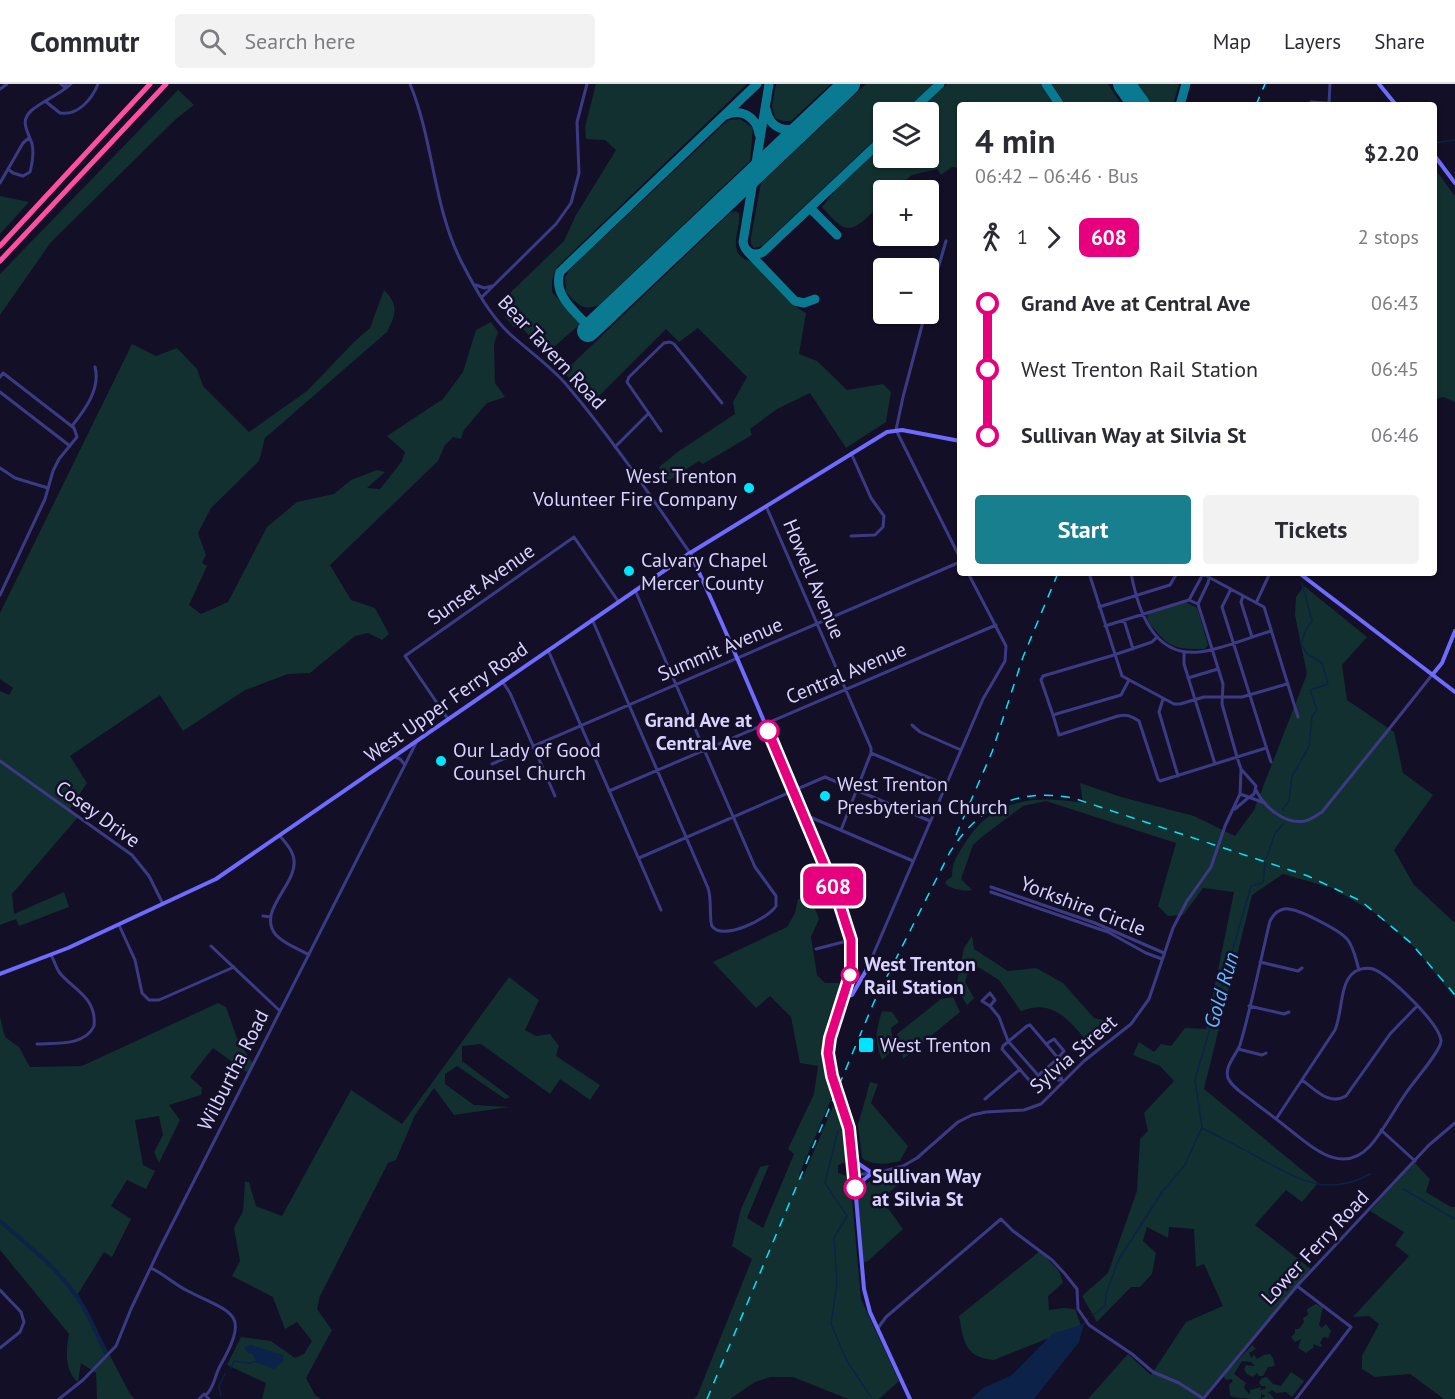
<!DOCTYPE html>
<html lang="en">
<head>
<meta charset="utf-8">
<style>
	:root { --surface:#fff; --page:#f2f2f3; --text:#2b2b33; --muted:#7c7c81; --line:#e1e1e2; --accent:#187f8f }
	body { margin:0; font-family:"PT Sans",sans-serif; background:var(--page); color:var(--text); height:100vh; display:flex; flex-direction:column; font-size:22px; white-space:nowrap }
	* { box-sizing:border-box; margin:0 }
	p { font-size:20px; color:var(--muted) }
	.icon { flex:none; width:33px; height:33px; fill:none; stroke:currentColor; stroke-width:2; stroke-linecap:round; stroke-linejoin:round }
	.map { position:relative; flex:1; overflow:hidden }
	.drawer { position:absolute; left:957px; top:18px; width:480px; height:474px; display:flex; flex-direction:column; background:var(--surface); border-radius:6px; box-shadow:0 2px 4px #0004 }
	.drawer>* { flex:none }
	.badge { padding:0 12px; border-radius:9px; font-size:21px; line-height:39px }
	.tools { position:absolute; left:873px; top:18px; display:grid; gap:12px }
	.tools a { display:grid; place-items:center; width:66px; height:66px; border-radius:6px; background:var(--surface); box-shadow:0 2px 4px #0004; font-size:30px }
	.map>.badge { position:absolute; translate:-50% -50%; box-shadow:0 0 0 3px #fff }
	.legs { display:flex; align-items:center; gap:9px; height:66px; padding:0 18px; font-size:20px }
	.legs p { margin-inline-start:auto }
	.summary { display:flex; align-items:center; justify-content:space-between; height:102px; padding:0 18px }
	h1 { font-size:33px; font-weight:700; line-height:45px }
	.action { display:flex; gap:12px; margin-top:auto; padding:12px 18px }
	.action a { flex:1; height:69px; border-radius:6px; background:var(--accent); color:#fff; font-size:24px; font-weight:700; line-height:69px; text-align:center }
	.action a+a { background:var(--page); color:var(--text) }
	ul { padding:0 18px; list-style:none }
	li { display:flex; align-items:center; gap:21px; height:66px; font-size:22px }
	li i { display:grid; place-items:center; width:9px; height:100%; margin:0 8px; background:currentColor }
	li i::after { content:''; width:15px; height:15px; margin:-8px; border:4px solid; border-radius:50%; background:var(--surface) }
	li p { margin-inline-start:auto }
	li:first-child i { background:linear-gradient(#0000 50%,currentColor 0) }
	li:last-child i { background:linear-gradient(currentColor 50%,#0000 0) }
	header { display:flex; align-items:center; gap:36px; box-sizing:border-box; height:84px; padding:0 30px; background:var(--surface); border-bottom:2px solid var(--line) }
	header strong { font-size:28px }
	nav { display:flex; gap:33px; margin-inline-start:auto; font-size:21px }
	.search { width:420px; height:54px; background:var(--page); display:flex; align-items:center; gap:15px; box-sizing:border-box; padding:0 21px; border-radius:6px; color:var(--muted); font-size:22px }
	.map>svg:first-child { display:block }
</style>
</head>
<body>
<header>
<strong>Commutr</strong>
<div class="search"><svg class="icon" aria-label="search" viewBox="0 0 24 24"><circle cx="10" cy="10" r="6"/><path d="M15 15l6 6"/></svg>Search here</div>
<nav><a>Map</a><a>Layers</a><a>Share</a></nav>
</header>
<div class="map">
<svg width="1455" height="1315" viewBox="0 0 1455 1315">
	<rect width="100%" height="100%" fill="#130f26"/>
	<path fill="#12302f" d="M596,0H747L557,183L552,196V208L580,240L546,270L523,245L514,243L505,233L511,208L564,157L576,131L616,66L605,56L586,55L585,43Z
		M776,0H831L791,37H783L775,34L772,22Z
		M866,0H934L904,28H884L883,48L762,162L754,164L751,160V153L761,99Z
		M947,0H1041L1055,21H960V84L952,83L941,91L937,85L912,91L894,106H884L883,117C873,126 855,153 840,141C833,136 828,129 822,123L834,108L883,60L884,74H928V28H916Z
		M1052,0H1108L1122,21H1066Z
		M1137,0H1179L1173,21H1151Z
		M178,6L194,21L176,35L51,158L0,231V190Z
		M740,35L753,44L750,77L599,221C583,228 576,219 566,208L565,194L569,186L724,40L729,36Z
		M1434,84L1455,112V318L1443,313L1434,316Z
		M0,112L29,118L0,150Z
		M735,127L739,129C741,141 733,155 737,167C742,178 752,176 759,182C777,199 783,216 806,229L799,270L817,277L847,306L883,300L891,308L886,338L846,364L810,309L777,325L750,345L752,351L703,380L699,377L665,399L659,383L679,367L735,330L733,318L747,293L698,244L679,258L666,245L590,321L564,288L730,129Z
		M384,206C399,221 396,230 387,248L265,354L259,377L211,424L198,449L206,471L202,479L207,482L189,521L201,530L228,518L267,443L297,418L334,410L351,396L377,386L385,388L367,404L380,405L402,377L405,368L387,352L443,315L463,288L476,246L491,238L498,248L494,260L495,299L505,313L487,319L464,346L461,355L453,353L445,361L438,377L330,481L351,516L375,524L389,550L382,556L368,549L355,552L310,589L288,590L245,606L183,647L160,611L70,672L87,699L69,726L78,733L12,810L14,830L64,808L69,823L19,842L16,835L0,841V607L9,611L13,604L0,595V529L132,260L156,272L177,264L197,285L203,302L249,348L307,307L355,257L370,244Z
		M1304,502L1367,553L1342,581L1347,616L1394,648L1403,689L1433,711L1394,766L1414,801L1455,839V914L1415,864L1375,829L1332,804L1283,790L1252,811L1204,1005L1318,1099L1302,1118L1286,1106L1255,1141L1312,1186L1201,1315H1088L1128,1270L1151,1291L1186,1238L1223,1222L1204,1180L1196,1183L1194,1145L1169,1143L1168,1154L1147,1143L1143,1157L1156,1169L1152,1190L1140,1203H1131L1097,1238L1082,1212L1108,1189L1137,1107L1140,1055L1148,1047L1144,1029L1174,997L1160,982L1133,971L1139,958L1154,968L1161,960L1171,962L1185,944L1206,945L1234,808L1203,804L1183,831L1168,832L1158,822L1176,759L1046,717L1023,722L983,752L973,761L961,795L972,806C964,808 950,805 945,799L947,796L952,793C952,777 957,772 965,759C993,714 1034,711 1083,719L1080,699L1121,713L1194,732L1235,752L1254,726L1307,590L1295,531L1296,513Z
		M1185,518L1196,523L1198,526L1208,561L1205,565C1181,565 1171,566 1155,546C1150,541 1146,537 1148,530Z
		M798,815L812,816L819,835L811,853L817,891L825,899H841L833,929L830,928C820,962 820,980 832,1013L799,1091L803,1093L837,1013L842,1032L846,1078L838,1081V1089L850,1093L861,1215L899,1297L879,1315H848L793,1293H770L755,1298L730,1315H693L697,1312L752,1175L732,1162L741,1125L760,1083L769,1081L747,1134L763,1144L794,1070L788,1065L814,1010L818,982L800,979L791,933L770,912L756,924L713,878L787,843L795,829Z
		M972,852L974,865L1008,887L1036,884L1063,899L1094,934L1107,937L1084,954C1067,933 1050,915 1021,927L999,896L978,883L968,888L965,898L974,914L967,921L956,903L964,864Z
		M509,893L539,916L525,946L536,952L550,950L559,962L556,972L600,1001L590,1016L560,995L550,1010L481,960L462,962V977L510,1013L505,1015L457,982L445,990V1000L474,1021L509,1023L454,1031L434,1004L415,1031L396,1076L388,1079L320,1212L317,1225L332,1246L306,1294L315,1311L321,1315H262L266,1299L227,1281L241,1253L271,1257L295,1274L304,1270L312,1257L297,1238L285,1245L273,1213L232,1192L240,1177L234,1144L243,1127L245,1098H249L256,1122L282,1132L351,1006L402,1040Z
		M953,913L960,928L903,975L897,950L941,915Z
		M218,919L226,923L237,954L253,980L248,989L213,964L190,993L202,1004L201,1011L169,1021L180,1036L159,1079L154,1068L163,1051L159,1032L135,1036L143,1081L155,1087L146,1105L127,1096L111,1122L131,1135L112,1173L104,1168L78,1210L130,1310L135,1315H97L96,1289L81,1279L78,1298C64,1287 66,1266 69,1250L0,1166V933L5,953L19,963L30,983L82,982Z
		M882,927L892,928L899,938L891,944L894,964L882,976C874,955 876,947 882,927Z
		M870,998L878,1000L871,1019L908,1062L900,1077C888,1080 873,1082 862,1074L858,1041Z
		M1414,1078L1430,1095L1426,1108L1451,1123H1455V1315H1444L1410,1290L1375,1293L1362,1285V1272L1379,1240L1369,1232L1353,1233L1409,1172L1395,1161L1404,1148L1370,1127Z
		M908,1089V1092L884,1113V1119L903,1145L868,1177L862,1179L858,1115L868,1098Z
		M1040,1167L1059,1187L1063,1199L1048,1212L1049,1226L1064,1224L1075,1225L1081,1241L994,1276C964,1273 964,1258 959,1232Z
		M1316,1220L1323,1223L1319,1241L1322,1244L1326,1240L1331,1247L1328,1254L1323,1253L1320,1259L1322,1261L1321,1263L1313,1260L1314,1263L1306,1269L1298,1264L1301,1255L1295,1258L1291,1253L1295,1249V1245H1299L1304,1238L1303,1234L1308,1231L1307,1225Z
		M1252,1261L1256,1265L1249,1269L1251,1274L1254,1271L1257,1275L1264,1271L1270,1270L1273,1274L1275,1282L1268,1283L1263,1292H1259L1257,1289L1253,1293L1247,1290L1244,1285L1246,1281L1255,1282L1251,1278L1242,1277L1234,1290L1246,1299L1244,1304L1250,1311V1306L1261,1303L1260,1306L1265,1305L1266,1302H1261L1259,1298L1262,1294L1267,1293L1273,1300L1281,1302L1291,1288L1304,1297L1292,1313L1286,1308L1276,1309L1272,1306L1267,1310L1270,1309L1274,1315H1261L1266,1311H1263L1261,1309V1315C1250,1315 1239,1315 1230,1312L1229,1301L1233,1297L1231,1295L1226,1296L1223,1292Z"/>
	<path fill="#0c2248" d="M1084,1240L1079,1258L1034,1315H971L983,1304L1012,1291L1052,1250Z
		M251,1261L283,1271V1277L274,1285L257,1279C254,1273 254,1270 247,1268L244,1263Z"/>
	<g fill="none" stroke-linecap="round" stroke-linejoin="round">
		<path stroke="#0c2248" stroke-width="1.5" d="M1434,59L1455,56
			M1283,727V725L1289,717L1292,692L1309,663L1312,633L1317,626L1310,606L1328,600L1322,579L1307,570L1301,560L1306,545L1312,537L1302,499
			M1266,775L1275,749L1284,739
			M1202,1044C1219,1053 1236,1061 1252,1070C1292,1091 1324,1116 1370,1090
			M838,1046L825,1099L847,1132L834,1154L837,1199L831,1240L847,1277L871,1313
			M1403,1105L1455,1135
			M1093,1231L1105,1222L1106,1210L1119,1175L1162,1108L1185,1081L1202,1043L1195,996L1251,802L1263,799L1265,779
			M1084,1240L1088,1235
			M231,1284L234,1277L250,1279L258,1277
			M221,1311L219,1302L225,1290"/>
		<path stroke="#0c2248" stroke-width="4" d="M0,1137C30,1163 64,1189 84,1224C92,1238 99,1254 106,1270"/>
		<path stroke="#0a7a92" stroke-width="9" d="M769,0L743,158C745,168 753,173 763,168L884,54
			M1046,0L1060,21
			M1180,21L1186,0
			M766,25C770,46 787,50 805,41
			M910,28L940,0
			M726,31C741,24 757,33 759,50
			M810,124L837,151
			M748,168L795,217L804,219L815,215
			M591,245C577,229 552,212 560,188L757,0"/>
		<path stroke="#0a7a92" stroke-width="22" d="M1124,0L1139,21
			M588,247L849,0"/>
		<path stroke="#312d47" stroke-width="4" stroke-dasharray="4 2" stroke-linecap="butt" d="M833,998L838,1010"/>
		<path stroke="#3d3a85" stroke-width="3" d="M61,0L66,4V0
			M0,5L7,0
			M45,17L60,29C78,32 92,15 98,0
			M1311,18L1354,21
			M1329,19L1330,0
			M8,85L13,89L23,92L30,88C32,80 34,68 32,60C28,47 19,37 32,26C44,16 59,11 71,0
			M0,99L23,59L29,54
			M928,219L946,157
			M925,230L903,313L896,346L960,474
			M0,293L3,289L74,344L77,353L59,375L53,387L45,415L0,511
			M0,308L70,362
			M72,342C84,327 101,305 95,283
			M661,347L627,298L629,293L664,259L670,258L674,260L722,319
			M615,363L649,329
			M0,384L15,394L48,404
			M766,422L871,664V669L841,746
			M851,452L875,451L883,443L884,432L871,414L851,369
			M1089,489L1122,592L1174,620H1180L1204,613H1242L1287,600
			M1131,489C1138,526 1153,573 1199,568C1220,566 1250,553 1271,547
			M1201,489L1264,523L1298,633
			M1231,505L1222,523L1271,678
			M1243,512L1241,518L1252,553
			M1189,516L1198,520L1223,600L1222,620L1237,673L1241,685L1256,702L1254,710L1250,713
			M1256,519L1270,489
			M1198,520L1208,499L1210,489
			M1099,523L1170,501L1177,489
			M592,535L708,804C712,814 709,837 712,842C722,858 769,834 776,822V812L755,783L635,506
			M1124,536L1133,565
			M1105,542L1189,516L1203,490
			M548,566L661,826
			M1184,568V580L1215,680
			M1188,594L1218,585
			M1129,596L1121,611L1053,631L1059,651L1118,632C1127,630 1131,632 1139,637L1158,695L1160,697L1266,664
			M502,597L510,609L555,712
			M1163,615L1159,628L1178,692
			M1053,631L1041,596L1043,592L1114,571L1152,558L1156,554
			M448,635L405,572L574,453L618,517
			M912,641L920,648L961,666
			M871,669L946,701
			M395,673L400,675L405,681
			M0,677L132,771L149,792L163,820
			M492,680L960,478
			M1241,686L1240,710L1265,719
			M1256,706C1264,723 1285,741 1305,737C1312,735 1317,731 1322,728L1385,650
			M609,707L996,541
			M1235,725L1248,714
			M803,730L913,777
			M280,752C286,759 293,767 294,776C297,801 256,827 276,851C284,860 299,865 309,871
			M639,774L825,693L930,737
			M991,803L1095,839L1164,869
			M991,808L1108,848L1146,869L1162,875
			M263,832L271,833
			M119,841L135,876L142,909L149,916H159L234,883
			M211,862L280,927
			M816,865L851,856
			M1260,878L1298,887L1302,884
			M867,885L983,615L1005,577L1006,562L968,489
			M990,922L995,916L990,909L982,917L990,922L999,933L1008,957L1038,991
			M1249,922L1284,930L1289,928
			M37,960C56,959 85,962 94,942C97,913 73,906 59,888C56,883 54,876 51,871
			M1046,960L1054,955L1064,967L1058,974
			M1238,965L1262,971L1266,969
			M1048,983L1058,974L1030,941L1027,942L1003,962L1002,965L1029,996H1033L1048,983L1061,993L1062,996H1058L1052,991V987
			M1302,996C1316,1006 1329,1022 1346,1012L1390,950L1417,922
			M985,1015L1020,985
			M1276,1035L1335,946C1342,930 1340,901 1352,890C1357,885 1366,883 1373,885C1389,890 1440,940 1441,957C1441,967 1413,998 1406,1009C1394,1026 1384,1046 1370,1062C1344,1090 1317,1067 1295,1050C1282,1039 1268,1029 1255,1019C1247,1012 1232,1004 1228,994C1224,983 1236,971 1240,961C1252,920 1260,878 1270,837C1273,831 1278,826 1284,825C1296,823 1339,846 1347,855C1354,863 1356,876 1359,886
			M1381,1046L1415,1077
			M854,1091L881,1088L903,1082L917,1074L958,1038L972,1031L986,1028L1024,1026L1041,1020L1084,977L1131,940L1149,915L1173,844L1187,817L1211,783L1225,742L1240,710
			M151,1184C164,1190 174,1200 186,1206C231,1230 252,1226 220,1282C215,1291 214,1304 206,1311
			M0,1206L21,1228L24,1238L20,1248L0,1264
			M878,1244L886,1233L1001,1135L1013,1147L1052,1176L1065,1190L1077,1205L1078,1225L1089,1241L1132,1270L1153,1288L1179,1299L1204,1315
			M59,1315L83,1296L116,1262L131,1225L160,1164L417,657
			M199,1315L204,1310L209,1315
			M1296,1315L1351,1243L1297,1202"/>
		<path stroke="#3d3a85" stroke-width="3" d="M410,0C434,58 433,123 462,179C475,204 490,232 511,251C529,267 549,281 565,299C611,353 650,411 690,469
			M476,201L484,204L492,202
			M482,213L556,140L571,119L579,89L577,38L587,0
			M1385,650L1432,591
			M1203,1315L1297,1202L1429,1061L1455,1039"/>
		<path stroke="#6f6bff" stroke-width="4" d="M1379,0L1396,21
			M1434,71L1455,99
			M690,469C728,549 762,633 797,716C815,759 843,811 851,856C861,907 816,943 833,998
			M1299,489L1455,608
			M1433,590L1442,579L1455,547
			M0,890L68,864L216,795L690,469L874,356L887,348L902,346L960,357
			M843,913L852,911L867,885
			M838,1010L847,1035L851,1056L864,1205L870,1228L910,1315
			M853,1076L872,1089L861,1098L857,1107"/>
		<path stroke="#ff4fa3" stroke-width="5" d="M0,162L150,0
			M0,177L166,0"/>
		<path stroke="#00e5ff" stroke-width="1.5" stroke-dasharray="9 8" stroke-linecap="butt" d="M1256,21L1265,0
			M956,751L992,668L1023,573L1058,489
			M707,1315L874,918L950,768C980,721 1018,704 1073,714L1308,792L1361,817L1411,859L1455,911"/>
	</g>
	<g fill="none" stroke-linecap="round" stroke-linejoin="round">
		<defs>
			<path id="line-1" d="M768,647L836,809L851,856V888L830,954L828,969L832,992L849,1044L855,1104"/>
		</defs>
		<use href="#line-1" stroke="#fff" stroke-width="14"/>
		<use href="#line-1" stroke="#e6007e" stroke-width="9"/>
	</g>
	<g fill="#00e5ff" stroke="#130f26" stroke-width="2">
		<circle cx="749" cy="404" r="6"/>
		<circle cx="629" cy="487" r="6"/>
		<circle cx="441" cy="677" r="6"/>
		<circle cx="825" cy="712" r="6"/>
		<rect x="858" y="953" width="16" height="16" rx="3"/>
	</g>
	<g fill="#fff" stroke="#e6007e" stroke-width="3">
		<circle cx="768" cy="647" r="10"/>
		<circle cx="850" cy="891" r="8"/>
		<circle cx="855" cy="1104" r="10"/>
	</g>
	<g text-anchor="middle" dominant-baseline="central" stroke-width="5" stroke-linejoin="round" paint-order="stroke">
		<g font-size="20" fill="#d9d4ff" stroke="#130f26">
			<text transform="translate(552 268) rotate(47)">Bear Tavern Road</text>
			<text transform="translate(814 495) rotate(67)">Howell Avenue</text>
			<text transform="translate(481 500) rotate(-35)">Sunset Avenue</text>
			<text transform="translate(720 565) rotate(-23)">Summit Avenue</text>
			<text transform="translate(846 589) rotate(-23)">Central Avenue</text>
			<text transform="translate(446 618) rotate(-35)">West Upper Ferry Road</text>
			<text transform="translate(98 730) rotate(36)">Cosey Drive</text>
			<text transform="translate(1083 822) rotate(21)">Yorkshire Circle</text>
			<text transform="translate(1073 970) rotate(-41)">Sylvia Street</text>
			<text transform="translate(233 986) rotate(-63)">Wilburtha Road</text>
			<text transform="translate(1315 1163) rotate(-47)">Lower Ferry Road</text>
		</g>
		<g font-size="20" fill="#d9d4ff" stroke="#130f26" text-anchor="start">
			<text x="737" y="392" text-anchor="end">West Trenton<tspan x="737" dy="23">Volunteer Fire Company</tspan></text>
			<text x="641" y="476">Calvary Chapel<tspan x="641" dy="23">Mercer County</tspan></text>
			<text x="453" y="666">Our Lady of Good<tspan x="453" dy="23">Counsel Church</tspan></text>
			<text x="837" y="700">West Trenton<tspan x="837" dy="23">Presbyterian Church</tspan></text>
			<text x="880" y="961">West Trenton</text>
		</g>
		<g font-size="20" font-weight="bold" fill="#d9d4ff" stroke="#130f26" text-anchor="start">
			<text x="752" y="636" text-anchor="end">Grand Ave at<tspan x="752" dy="23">Central Ave</tspan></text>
			<text x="864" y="880">West Trenton<tspan x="864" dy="23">Rail Station</tspan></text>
			<text x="872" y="1092">Sullivan Way<tspan x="872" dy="23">at Silvia St</tspan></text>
		</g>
		<g font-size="21" font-style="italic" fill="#62b6ff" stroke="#130f26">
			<text transform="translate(1221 906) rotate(-74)">Gold Run</text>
		</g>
	</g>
</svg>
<div class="tools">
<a><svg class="icon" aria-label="layers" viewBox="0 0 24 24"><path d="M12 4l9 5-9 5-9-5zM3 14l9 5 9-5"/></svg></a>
<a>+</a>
<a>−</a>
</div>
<b class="badge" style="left:833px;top:802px;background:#e6007e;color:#fff">608</b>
<section class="drawer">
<div class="summary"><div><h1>4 min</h1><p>06:42 – 06:46 · Bus</p></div><b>$2.20</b></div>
<div class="legs"><svg class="icon" aria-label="walk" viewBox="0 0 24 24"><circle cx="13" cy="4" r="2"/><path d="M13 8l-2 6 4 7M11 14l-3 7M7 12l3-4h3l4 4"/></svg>1<svg class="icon" aria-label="forward" viewBox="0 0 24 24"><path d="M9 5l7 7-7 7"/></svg><b class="badge" style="background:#e6007e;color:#fff">608</b><p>2 stops</p></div>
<ul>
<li><i style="color:#e6007e"></i><b>Grand Ave at Central Ave</b><p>06:43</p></li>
<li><i style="color:#e6007e"></i><span>West Trenton Rail Station</span><p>06:45</p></li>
<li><i style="color:#e6007e"></i><b>Sullivan Way at Silvia St</b><p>06:46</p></li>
</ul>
<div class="action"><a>Start</a><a>Tickets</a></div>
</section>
</div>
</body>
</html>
